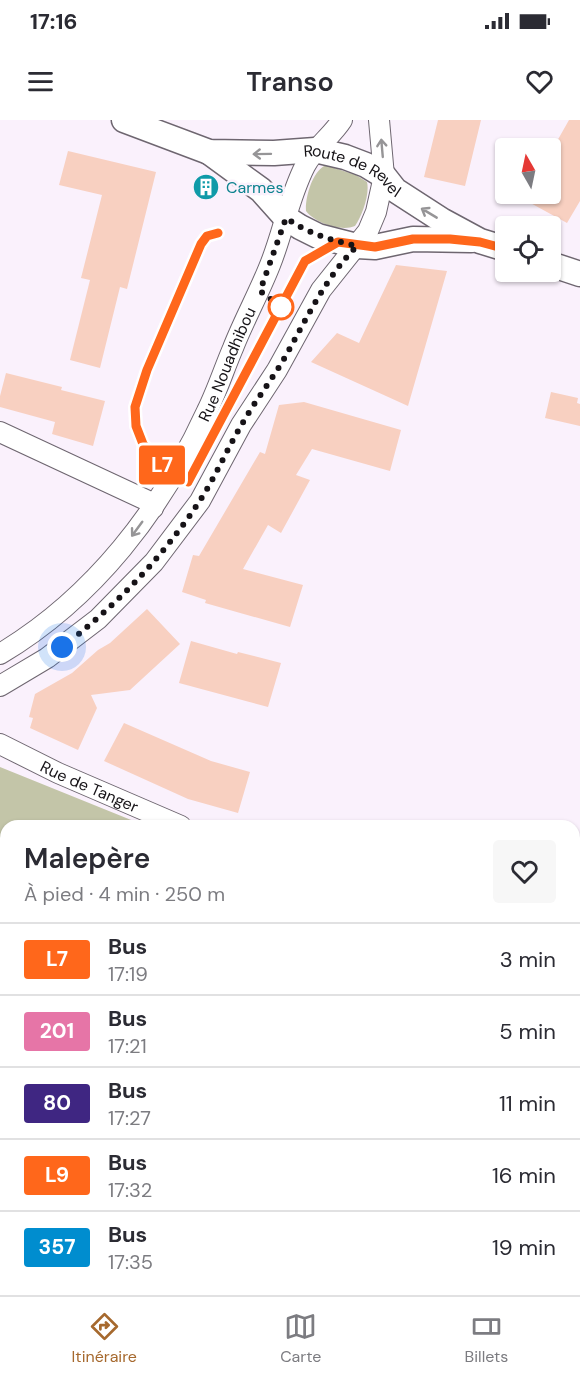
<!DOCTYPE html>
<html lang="fr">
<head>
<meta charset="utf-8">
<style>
	:root { --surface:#fff; --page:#f7f7f7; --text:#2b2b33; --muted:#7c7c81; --line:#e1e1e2; --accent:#a6692e }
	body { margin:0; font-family:"DM Sans",sans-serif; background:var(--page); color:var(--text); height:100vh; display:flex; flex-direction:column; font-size:22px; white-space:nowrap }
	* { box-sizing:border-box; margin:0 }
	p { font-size:20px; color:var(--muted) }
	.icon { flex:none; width:33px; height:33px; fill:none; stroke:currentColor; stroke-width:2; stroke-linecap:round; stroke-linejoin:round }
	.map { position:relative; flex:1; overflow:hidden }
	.side { position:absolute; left:0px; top:700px; width:580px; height:476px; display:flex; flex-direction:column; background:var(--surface); border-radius:18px 18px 0 0; box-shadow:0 2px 4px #0004 }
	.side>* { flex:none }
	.badge { padding:0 12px; border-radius:4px; font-size:21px; line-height:39px }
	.needle { width:39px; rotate:351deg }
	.controls { position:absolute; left:495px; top:18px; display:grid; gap:12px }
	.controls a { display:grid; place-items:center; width:66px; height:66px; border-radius:6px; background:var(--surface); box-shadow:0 2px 4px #0004; font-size:30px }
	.you { position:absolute; width:30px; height:30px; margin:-15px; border:4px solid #fff; border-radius:50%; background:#1a73e8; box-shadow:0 0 0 9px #1a73e833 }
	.map>.badge { position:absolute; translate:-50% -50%; box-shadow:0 0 0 3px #fff }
	.round { display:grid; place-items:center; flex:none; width:63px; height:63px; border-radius:6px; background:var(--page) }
	.overview { display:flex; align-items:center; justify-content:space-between; height:102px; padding:0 24px }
	h1 { font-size:28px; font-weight:600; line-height:45px }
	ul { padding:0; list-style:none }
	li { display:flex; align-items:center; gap:18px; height:72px; padding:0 24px; border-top:2px solid var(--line) }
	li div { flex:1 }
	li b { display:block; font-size:22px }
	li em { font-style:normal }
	li .badge { min-width:66px; font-weight:700; text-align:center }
	.status { display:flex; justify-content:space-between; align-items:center; height:42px; padding:0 30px; background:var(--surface); direction:ltr }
	.status svg { height:16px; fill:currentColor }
	header { display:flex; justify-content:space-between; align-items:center; height:78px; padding:0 24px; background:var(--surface); font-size:27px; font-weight:600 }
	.menu { display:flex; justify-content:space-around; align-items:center; height:84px; border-top:2px solid var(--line); background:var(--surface); font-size:16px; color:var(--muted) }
	.menu a { display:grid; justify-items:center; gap:3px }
	.menu .active { color:var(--accent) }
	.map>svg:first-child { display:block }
</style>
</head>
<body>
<div class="status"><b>17:16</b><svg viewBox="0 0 49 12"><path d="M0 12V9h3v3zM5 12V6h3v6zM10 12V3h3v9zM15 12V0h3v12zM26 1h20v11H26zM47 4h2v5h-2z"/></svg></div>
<header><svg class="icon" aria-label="menu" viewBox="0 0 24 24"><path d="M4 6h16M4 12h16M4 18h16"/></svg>Transo<svg class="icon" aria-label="heart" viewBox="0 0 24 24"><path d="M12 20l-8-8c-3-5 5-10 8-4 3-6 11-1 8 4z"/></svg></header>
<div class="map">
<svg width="580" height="1175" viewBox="0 0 580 1175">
	<rect width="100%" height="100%" fill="#faf1fc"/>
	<path fill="#c3c5a8" d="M324,46H328L356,55L367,62C370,74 362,96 355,106C341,112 315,103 306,91C305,78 312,53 324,46Z
		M0,647L146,706H6V800L0,798Z
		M575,1142L580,1144V1175H520L525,1170H574Z"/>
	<path fill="#f8d0c1" d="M438,0H481L465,66L424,57Z
		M569,0H580V81L567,103L514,74H550V46L558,33L552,30Z
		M68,31L156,52L127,169L120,167L100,248L70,240L90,160L81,158L102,75L59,65Z
		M396,145L447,151L408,286L311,242L337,213L359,223Z
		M6,253L62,267L61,270L105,281L93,326L52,314L55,302L0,287V276Z
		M551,272L578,278L577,283L580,284V306L545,298Z
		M304,282L401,310L390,351L312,329L296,355L310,360L281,413L268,405L243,449L303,465L290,507L205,483L206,480L182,472L193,435L199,436L260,332L265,334L279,285Z
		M147,489L180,524L130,570L91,575L97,588L78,630L30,608L33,598L29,597L35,574L72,553L98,530L110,523Z
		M191,521L237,534L238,532L281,543L268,587L179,563Z
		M124,603L211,641L250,652L238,693L188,679L104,641Z"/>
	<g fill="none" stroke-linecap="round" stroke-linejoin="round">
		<defs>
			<g id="minor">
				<path d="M0,312L146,380L153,388"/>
				<path id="s1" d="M0,534C94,478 162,389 207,291C217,271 224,249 233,228C244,200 259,173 270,145C283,113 289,77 305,46C314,28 331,17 342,0"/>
				<path d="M0,566L47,538L98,499L154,442L200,381L241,305L277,250L321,170L368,111L376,92L384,56L379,0"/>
				<path id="s2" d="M0,624L58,653L181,706"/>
				<path d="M580,766V783"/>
				<path d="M574,1082L580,1076"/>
				<path d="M574,1134L580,1136"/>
				<path d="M81,1170L93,1175"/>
				<path d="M487,1175L492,1170"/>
			</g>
			<g id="major">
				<path id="s3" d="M124,0L209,32L274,33L315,30L345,37L366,45L384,56L395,70L443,101L480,121L506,129"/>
				<path d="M209,32L261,70L286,98L300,107L318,116L357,126L375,127L413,119L471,120"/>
				<path d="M550,144L580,154"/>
			</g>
		</defs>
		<use href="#minor" stroke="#6e6670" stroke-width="22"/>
		<use href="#major" stroke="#6e6670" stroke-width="27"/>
		<use href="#minor" stroke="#fff" stroke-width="20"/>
		<use href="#major" stroke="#fff" stroke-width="24"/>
	</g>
	<defs><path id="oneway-shaft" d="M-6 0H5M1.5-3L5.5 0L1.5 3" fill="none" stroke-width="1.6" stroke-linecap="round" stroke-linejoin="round" transform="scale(1.5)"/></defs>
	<g stroke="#969597">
		<use href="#oneway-shaft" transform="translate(382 28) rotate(-95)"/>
		<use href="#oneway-shaft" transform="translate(262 34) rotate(179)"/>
		<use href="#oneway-shaft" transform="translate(429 93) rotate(-149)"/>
		<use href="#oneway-shaft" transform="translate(137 409) rotate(126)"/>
	</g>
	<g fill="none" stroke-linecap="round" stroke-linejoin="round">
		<defs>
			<path id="line" d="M218,113L207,116L201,124L147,250L135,287L136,306L143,324L165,347L188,362L305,141L338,122L375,127L413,119H450L480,122L506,129"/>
		</defs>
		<use href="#line" stroke="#fff" stroke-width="14"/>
		<use href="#line" stroke="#ff671b" stroke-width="9"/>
		<path stroke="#161317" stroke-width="6" stroke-dasharray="0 10.8" d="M62,527C115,487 162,438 199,382C215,358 226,331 241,306C253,284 268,265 281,244C305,203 323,160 357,126C331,120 309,114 286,98L260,171L281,187"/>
	</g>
	<defs>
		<symbol id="building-disc" viewBox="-11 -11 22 22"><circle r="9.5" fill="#0f9aa8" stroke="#faf1fc"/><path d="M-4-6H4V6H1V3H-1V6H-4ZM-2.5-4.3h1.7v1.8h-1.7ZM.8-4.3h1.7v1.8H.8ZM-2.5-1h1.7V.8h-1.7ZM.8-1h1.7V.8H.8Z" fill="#fff"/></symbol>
	</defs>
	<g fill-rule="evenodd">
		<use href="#building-disc" x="191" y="52" width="30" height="30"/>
	</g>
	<circle fill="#fff" stroke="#ff671b" stroke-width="3" cx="281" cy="187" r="12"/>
	<g text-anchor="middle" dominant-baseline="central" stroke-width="5" stroke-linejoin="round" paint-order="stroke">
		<g font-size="16" fill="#161317" stroke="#faf1fc">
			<text stroke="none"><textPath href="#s3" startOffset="240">Route de Revel</textPath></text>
			<text stroke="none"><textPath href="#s1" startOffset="375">Rue Nouadhibou</textPath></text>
			<text stroke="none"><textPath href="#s2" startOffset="99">Rue de Tanger</textPath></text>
		</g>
		<g font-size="16" fill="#0d838f" stroke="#faf1fc" text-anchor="start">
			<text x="226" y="67">Carmes</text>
		</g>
	</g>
</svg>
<div class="controls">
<a><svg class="needle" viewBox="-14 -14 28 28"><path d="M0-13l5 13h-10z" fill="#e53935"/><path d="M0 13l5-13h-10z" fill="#7c7c81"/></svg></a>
<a><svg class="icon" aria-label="locate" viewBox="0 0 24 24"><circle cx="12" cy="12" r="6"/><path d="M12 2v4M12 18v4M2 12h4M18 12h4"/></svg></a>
</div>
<div class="you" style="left:62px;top:527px"></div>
<b class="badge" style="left:162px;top:345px;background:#ff671b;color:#fff">L7</b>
<section class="side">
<div class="overview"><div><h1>Malepère</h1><p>À pied · 4 min · 250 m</p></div><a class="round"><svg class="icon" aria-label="heart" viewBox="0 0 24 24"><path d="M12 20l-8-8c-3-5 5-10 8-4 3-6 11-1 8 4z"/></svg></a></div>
<ul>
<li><span class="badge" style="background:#ff671b;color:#fff">L7</span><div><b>Bus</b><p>17:19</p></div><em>3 min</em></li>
<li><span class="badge" style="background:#e675a7;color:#fff">201</span><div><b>Bus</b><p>17:21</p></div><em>5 min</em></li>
<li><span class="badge" style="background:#3f2682;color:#fff">80</span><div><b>Bus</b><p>17:27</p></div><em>11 min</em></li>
<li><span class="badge" style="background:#ff671b;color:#fff">L9</span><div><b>Bus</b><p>17:32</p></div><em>16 min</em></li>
<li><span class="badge" style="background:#008dcf;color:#fff">357</span><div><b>Bus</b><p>17:35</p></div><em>19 min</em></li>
</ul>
</section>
</div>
<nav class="menu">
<a class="active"><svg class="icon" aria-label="directions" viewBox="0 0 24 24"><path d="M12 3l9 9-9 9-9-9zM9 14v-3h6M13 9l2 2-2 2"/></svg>Itinéraire</a>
<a><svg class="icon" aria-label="map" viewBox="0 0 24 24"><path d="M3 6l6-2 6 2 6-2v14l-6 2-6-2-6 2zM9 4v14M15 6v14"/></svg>Carte</a>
<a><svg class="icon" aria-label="tickets" viewBox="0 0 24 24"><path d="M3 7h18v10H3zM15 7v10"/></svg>Billets</a>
</nav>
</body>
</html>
